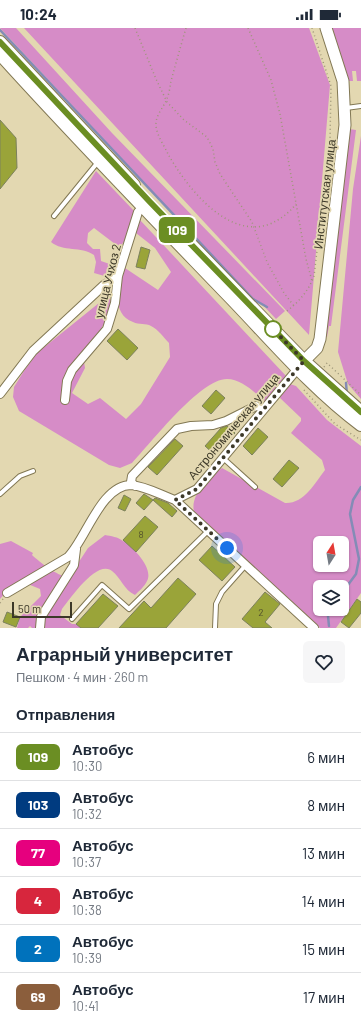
<!DOCTYPE html>
<html lang="ru">
<head>
<meta charset="utf-8">
<style>
	:root { --surface:#fff; --page:#f6f6f7; --text:#1f2937; --muted:#747a83; --line:#e0e1e3 }
	body { margin:0; font-family:Barlow,sans-serif; background:var(--page); color:var(--text); height:100vh; display:flex; flex-direction:column; font-size:15px; white-space:nowrap }
	* { box-sizing:border-box; margin:0 }
	p { font-size:13px; color:var(--muted) }
	.icon { flex:none; width:22px; height:22px; fill:none; stroke:currentColor; stroke-width:2; stroke-linecap:round; stroke-linejoin:round }
	.map { position:relative; height:600px; overflow:hidden }
	.details { display:flex; flex-direction:column; background:var(--surface); flex:1 }
	.details>* { flex:none }
	.badge { padding:0 8px; border-radius:6px; font-size:14px; line-height:26px }
	.needle { width:26px; rotate:11deg }
	.fabs { position:absolute; left:313px; top:508px; display:grid; gap:8px }
	.fabs a { display:grid; place-items:center; width:36px; height:36px; border-radius:6px; background:var(--surface); box-shadow:0 1px 3px #0004; font-size:20px }
	.scale { position:absolute; left:12px; bottom:10px; width:60px; box-sizing:border-box; padding-left:4px; border:2px solid #3c3828; border-top:0; font-size:11px; line-height:14px; white-space:nowrap; color:#3c3828; -webkit-text-stroke:3px #e3d8b1; paint-order:stroke }
	.you { position:absolute; width:20px; height:20px; margin:-10px; border:3px solid #fff; border-radius:50%; background:#1a73e8; box-shadow:0 0 0 6px #1a73e833 }
	.map>.badge { position:absolute; translate:-50% -50%; box-shadow:0 0 0 2px #fff }
	h2 { padding:0 16px; font-size:15px; line-height:36px }
	.round { display:grid; place-items:center; flex:none; width:42px; height:42px; border-radius:6px; background:var(--page) }
	.overview { display:flex; align-items:center; justify-content:space-between; height:68px; padding:0 16px }
	h1 { font-size:19px; font-weight:700; line-height:30px }
	ul { padding:0; list-style:none }
	li { display:flex; align-items:center; gap:12px; height:48px; padding:0 16px; border-top:1px solid var(--line) }
	li div { flex:1 }
	li b { display:block; font-size:15px }
	li em { font-style:normal }
	li .badge { min-width:44px; font-weight:700; text-align:center }
	.status { display:flex; justify-content:space-between; align-items:center; height:28px; padding:0 20px; background:var(--surface); direction:ltr }
	.status svg { height:11px; fill:currentColor }
	.map>svg:first-child { display:block }
</style>
</head>
<body>
<div class="status"><b>10:24</b><svg viewBox="0 0 49 12"><path d="M0 12V9h3v3zM5 12V6h3v6zM10 12V3h3v9zM15 12V0h3v12zM26 1h20v11H26zM47 4h2v5h-2z"/></svg></div>
<div class="map">
<svg width="361" height="600" viewBox="0 0 361 600">
	<rect width="100%" height="100%" fill="#e3d8b1"/>
	<path fill="#d68cc7" fill-rule="evenodd" d="M0,0H16L112,105L285,283L276,291L261,275L252,270Z
		M24,0H309L330,57L309,307Z
		M329,0H361V53H357L356,43H352L353,53H348Z
		M349,101L356,102L331,298H329L327,309L323,308Z
		M361,108V371L348,356L338,324L353,161Z
		M96,143L136,185L124,214L119,219L94,200L88,205L87,215L93,221H100L101,233L118,239L115,251L94,245L96,234L94,227C81,218 63,224 51,214Z
		M140,192L287,349L266,374C255,365 242,351 227,351C200,351 151,415 132,435L120,440L109,437L19,383L13,369L14,359L24,343L37,325L99,275L106,271H110L113,277C108,292 97,305 91,320C89,325 89,330 84,334L85,340L72,365L88,376L100,370L126,391L141,376L170,329L169,315C164,310 158,301 151,298C146,295 139,297 133,294C110,285 119,258 125,240L158,262L171,244L155,220L136,205L137,193Z
		M290,356L296,358L327,392L361,418V565L336,600H320L194,484C190,466 209,450 222,440L285,475C304,476 315,455 325,442L322,432L291,405L301,393V390L280,370L281,365ZM320,515H342V537H320ZM320,559H342V581H320Z
		M105,507C111,508 118,509 123,513C133,519 154,540 147,553C145,558 139,563 135,567C124,562 121,550 112,543C97,531 70,571 62,581L60,587L72,596H76L81,600H32L30,598L28,600H17L20,589L41,568L40,561L23,554L11,558L0,571V516L11,513L33,525L32,527C40,534 56,548 69,549L88,520Z"/>
	<g fill="none" stroke-linecap="round" stroke-linejoin="round">
		<path stroke="#838cb6" stroke-width="2.5" d="M0,2L253,271L267,279
			M346,355L347,367
			M342,565L356,546L359,531L350,486L353,472L361,459
			M329,598L328,588L332,581"/>
	</g>
	<path fill="#9aa439" stroke="#7c815d" d="M0,92L16,110L17,140L0,161Z
		M141,219L150,222L145,241L136,239Z
		M118,301L138,320L127,332L107,313Z
		M216,362L225,370L211,386L202,378Z
		M227,398L235,405L215,427L205,418L221,400Z
		M258,400L268,409L252,427L243,418Z
		M175,411L183,418L157,447L148,439Z
		M289,432L299,440L282,459L273,451Z
		M144,466L153,472L144,482L136,475Z
		M124,467L131,471L125,483L118,480Z
		M155,470L168,475L177,483L172,489L153,472Z
		M145,488L158,499L136,524L123,512Z
		M212,518L235,539L222,553L199,532Z
		M178,550L196,566L166,600H119L144,573L151,580Z
		M265,564L280,576L265,594L272,600H253L242,591Z
		M103,566L118,578L98,600H81L76,596Z
		M357,571L361,574V585L349,600L341,594Z
		M7,584L20,589L16,599L3,594Z"/>
	<g fill="none" stroke-linecap="round" stroke-linejoin="round">
		<defs>
			<path id="lane" d="M346,80L361,78
				M54,188L98,134
				M223,430L255,459
				M0,466L20,448L33,443
				M72,591L102,557L129,581L208,503
				M215,600L216,576L222,564L245,538"/>
			<path id="street" d="M0,366L33,323L104,257L118,248
				M65,372L67,353L72,342L107,301L115,275L118,248L138,184L143,179
				M135,458L131,454L132,448L177,401L191,398L213,397L226,393L256,378L263,380
				M175,472L314,600
				M7,565L68,529C86,511 101,457 131,457C145,458 161,467 175,472L197,461L300,338
				M40,600L41,589L74,537L76,521"/>
			<path id="secondary" d="M304,333L317,320L320,311L345,97L343,53L326,0"/>
			<path id="primary" d="M0,14L134,157
				M0,26C73,107 149,185 225,264C268,308 311,360 361,397
				M176,201L304,333L361,384"/>
		</defs>
		<use href="#lane" stroke="#827854" stroke-width="6"/>
		<use href="#street" stroke="#827854" stroke-width="10"/>
		<use href="#secondary" stroke="#827854" stroke-width="13"/>
		<use href="#primary" stroke="#827854" stroke-width="14"/>
		<path stroke="#9e9679" stroke-width="1.5" stroke-dasharray="1 3" stroke-linecap="butt" d="M135,0L156,51L167,74L184,92L207,109L213,121L215,134L220,146L252,194L267,234L284,265L294,278
			M186,0C181,17 176,35 171,53C170,59 169,67 166,73C162,81 155,89 156,98C157,108 164,117 168,126C186,158 227,212 270,196C281,191 289,185 296,176
			M248,0L271,52L280,86L306,231L312,253
			M287,283C299,274 309,262 314,248L330,113L331,58L312,0
			M324,339L327,335L361,367
			M304,362L335,396L361,412
			M0,575L3,571"/>
		<use href="#lane" stroke="#fff" stroke-width="4"/>
		<use href="#street" stroke="#fff" stroke-width="8"/>
		<use href="#secondary" stroke="#fff" stroke-width="11"/>
		<use href="#primary" stroke="#fff" stroke-width="12"/>
	</g>
	<g fill="none" stroke-linecap="round" stroke-linejoin="round">
		<defs>
			<path id="line" d="M0,14L150,174L304,333L361,384"/>
		</defs>
		<use href="#line" stroke="#fff" stroke-width="9"/>
		<use href="#line" stroke="#6b8e23" stroke-width="6"/>
		<path stroke="#3c3828" stroke-width="4" stroke-dasharray="0 7.2" d="M227,520L175,472L197,461L304,333L271,299L273,301"/>
	</g>
	<circle fill="#fff" stroke="#6b8e23" stroke-width="2" cx="273" cy="301" r="8"/>
	<g text-anchor="middle" dominant-baseline="central" stroke-width="3.5" stroke-linejoin="round" paint-order="stroke">
		<g font-size="10" fill="#54532c">
			<text x="141" y="506">8</text>
			<text x="261" y="584">2</text>
		</g>
		<g font-size="12" fill="#3c3828" stroke="#e3d8b1">
			<text transform="translate(324 166) rotate(-83)">Институтская улица</text>
			<text transform="translate(107 253) rotate(-76)">улица Учхоз 2</text>
			<text transform="translate(233 398) rotate(-50)">Астрономическая улица</text>
		</g>
	</g>
</svg>
<div class="fabs">
<a><svg class="needle" viewBox="-14 -14 28 28"><path d="M0-13l5 13h-10z" fill="#e53935"/><path d="M0 13l5-13h-10z" fill="#747a83"/></svg></a>
<a><svg class="icon" aria-label="layers" viewBox="0 0 24 24"><path d="M12 4l9 5-9 5-9-5zM3 14l9 5 9-5"/></svg></a>
</div>
<div class="scale">50 m</div>
<div class="you" style="left:227px;top:520px"></div>
<b class="badge" style="left:177px;top:202px;background:#6b8e23;color:#fff">109</b>
</div>
<section class="details">
<div class="overview"><div><h1>Аграрный университет</h1><p>Пешком · 4 мин · 260 m</p></div><a class="round"><svg class="icon" aria-label="heart" viewBox="0 0 24 24"><path d="M12 20l-8-8c-3-5 5-10 8-4 3-6 11-1 8 4z"/></svg></a></div>
<h2>Отправления</h2>
<ul>
<li><span class="badge" style="background:#6b8e23;color:#fff">109</span><div><b>Автобус</b><p>10:30</p></div><em>6 мин</em></li>
<li><span class="badge" style="background:#003b80;color:#fff">103</span><div><b>Автобус</b><p>10:32</p></div><em>8 мин</em></li>
<li><span class="badge" style="background:#e6007e;color:#fff">77</span><div><b>Автобус</b><p>10:37</p></div><em>13 мин</em></li>
<li><span class="badge" style="background:#d7263d;color:#fff">4</span><div><b>Автобус</b><p>10:38</p></div><em>14 мин</em></li>
<li><span class="badge" style="background:#0072bc;color:#fff">2</span><div><b>Автобус</b><p>10:39</p></div><em>15 мин</em></li>
<li><span class="badge" style="background:#8b5e3c;color:#fff">69</span><div><b>Автобус</b><p>10:41</p></div><em>17 мин</em></li>
</ul>
</section>
</body>
</html>
